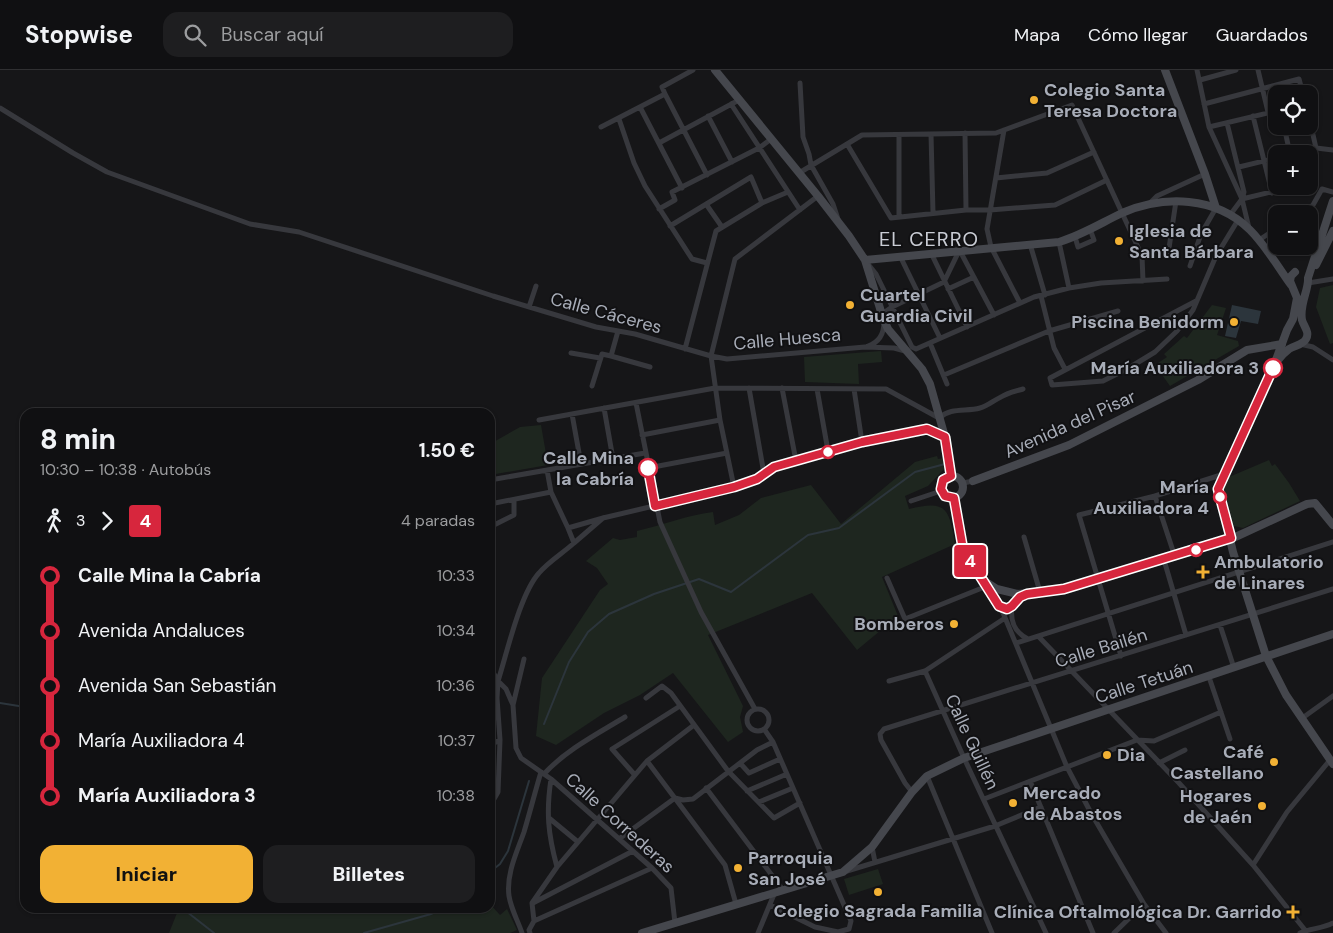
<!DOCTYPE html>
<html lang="es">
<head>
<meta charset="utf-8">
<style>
	:root { --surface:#101012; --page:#1e1e20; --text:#f1f3f6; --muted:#9c9d9f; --line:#303032; --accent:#f2b134 }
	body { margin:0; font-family:"DM Sans",sans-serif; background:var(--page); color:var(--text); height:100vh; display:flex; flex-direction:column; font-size:19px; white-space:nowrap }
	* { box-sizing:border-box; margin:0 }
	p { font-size:16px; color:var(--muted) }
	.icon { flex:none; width:28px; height:28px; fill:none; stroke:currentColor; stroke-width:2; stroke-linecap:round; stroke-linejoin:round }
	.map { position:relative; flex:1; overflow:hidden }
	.details { position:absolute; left:20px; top:338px; width:475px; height:505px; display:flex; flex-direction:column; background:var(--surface); border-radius:15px; box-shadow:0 1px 4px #0004,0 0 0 1px var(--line) }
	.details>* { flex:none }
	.badge { padding:0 10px; border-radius:4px; font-size:18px; line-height:32px }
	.buttons { position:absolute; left:1268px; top:15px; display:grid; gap:10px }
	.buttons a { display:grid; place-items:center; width:50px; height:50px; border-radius:10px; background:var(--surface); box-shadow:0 1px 4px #0004,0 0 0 1px var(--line); font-size:25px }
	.map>.badge { position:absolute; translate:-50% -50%; box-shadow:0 0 0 2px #fff }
	.legs { display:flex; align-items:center; gap:8px; height:55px; padding:0 20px; font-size:16px }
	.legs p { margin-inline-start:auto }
	.summary { display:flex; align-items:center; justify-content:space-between; height:85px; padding:0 20px }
	h1 { font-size:28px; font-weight:800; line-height:38px }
	.action { display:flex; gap:10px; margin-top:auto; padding:10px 20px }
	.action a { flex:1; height:58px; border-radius:15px; background:var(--accent); color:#111; font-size:20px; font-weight:800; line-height:58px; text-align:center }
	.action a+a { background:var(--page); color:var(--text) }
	ul { padding:0 20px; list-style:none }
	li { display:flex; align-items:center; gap:18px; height:55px; font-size:19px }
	li i { display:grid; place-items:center; width:8px; height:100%; margin:0 6px; background:currentColor }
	li i::after { content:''; width:12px; height:12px; margin:-6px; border:4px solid; border-radius:50%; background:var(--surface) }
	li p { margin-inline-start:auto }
	li:first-child i { background:linear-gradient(#0000 50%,currentColor 0) }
	li:last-child i { background:linear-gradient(currentColor 50%,#0000 0) }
	header { display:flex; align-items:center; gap:30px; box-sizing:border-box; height:70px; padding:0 25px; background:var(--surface); border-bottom:1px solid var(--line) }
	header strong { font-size:24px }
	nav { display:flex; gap:28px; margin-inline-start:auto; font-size:18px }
	.search { width:350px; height:45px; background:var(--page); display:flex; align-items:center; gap:12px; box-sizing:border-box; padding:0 18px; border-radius:15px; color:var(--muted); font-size:19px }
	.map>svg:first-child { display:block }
</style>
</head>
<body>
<header>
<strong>Stopwise</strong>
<div class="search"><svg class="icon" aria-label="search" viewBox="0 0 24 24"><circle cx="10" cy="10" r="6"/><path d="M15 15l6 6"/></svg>Buscar aquí</div>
<nav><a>Mapa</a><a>Cómo llegar</a><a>Guardados</a></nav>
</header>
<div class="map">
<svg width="1333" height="863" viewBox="0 0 1333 863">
	<rect width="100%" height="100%" fill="#161618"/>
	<path fill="#1e261f" d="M1333,215V273L1330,274L1316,237L1320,218Z
		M1212,235L1226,238L1217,265L1238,271L1239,276L1170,316L1155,295L1167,287L1164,284L1184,266L1187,268Z
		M881,281L882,292L858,294L859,314L805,312L804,287Z
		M541,355L548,395L490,405V374L520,357Z
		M937,386L938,389L944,388L945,398L928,416L905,426L909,439C948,429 949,440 955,474L882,507L898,546L857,580L812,523L708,565L743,636L740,647L743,662L728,672L673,603L640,625L604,643L556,675L536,666L542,608L600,520L608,514L597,498L586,491L613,468L620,470L637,467V461C663,455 687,445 713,442L715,455L739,445L761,428L811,415L841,454L915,392Z
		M1269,390L1272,396L1275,394L1289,413L1300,431L1243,458L1234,456L1224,419L1229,407Z
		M878,799L883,814L849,825L844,809Z
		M490,834L500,845L507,839L517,860L510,863H169L179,838H490Z"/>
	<path fill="#2c353c" d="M1232,235L1261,241L1258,254L1241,251L1236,268L1225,266Z"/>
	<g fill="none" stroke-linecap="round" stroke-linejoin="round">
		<path stroke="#2c353c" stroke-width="2" d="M0,633L25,637
			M544,654L569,592L588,562L609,544L654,524L699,509L731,522L808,465L839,458L915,402L945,394
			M490,802L500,794L508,781L529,711
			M182,838L214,863
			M364,863L431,844L442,838"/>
		<path stroke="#37383d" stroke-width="5" d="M1197,0L1209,57L1242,129L1249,158
			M1258,0L1268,42
			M1200,10L1236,0
			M800,13L803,67L809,84L811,95L833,134L838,149
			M665,24L707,105
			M731,34L800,140
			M1204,34L1299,9L1303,24
			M640,37L682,118
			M0,38L73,83L107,102L250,154L299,162L493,226L596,257L635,264L711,286L727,289L865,277L894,278L905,281
			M708,46L732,92
			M1253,46L1272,123
			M1309,47L1316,78
			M619,49L634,93L645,116L692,189L707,193
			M1227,53L1244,122L1242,129L1230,145
			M1284,56L1290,84
			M601,57L665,24L662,17L693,0
			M1209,57L1276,41
			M1004,60L987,159L991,177L1020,233
			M965,63L966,140
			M931,64L933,143
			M899,65V147
			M659,73L739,30
			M847,74L891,148L966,140H990L1055,135L1107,110
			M1294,84L1316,78L1333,80
			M1239,97L1276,88
			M799,103L862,65L996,63L1072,35L1142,186L1143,211
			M996,108L1047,103L1094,82
			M1242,129L1296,116
			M706,134L722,157
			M1149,134L1157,126L1205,104
			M659,139L675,130L672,122L759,78L771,69
			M1299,144L1313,135L1322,119L1333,122
			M670,156L751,107L762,133
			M1075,167L1078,177L1094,170L1090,159
			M1259,170L1276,159
			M1059,172L1069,218
			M1030,174L1045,225
			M960,181L994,245
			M931,183L967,257
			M900,186L940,268
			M1142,186L1168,185L1176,131
			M868,194L876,204L912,277L916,279L1034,227L1069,218L1101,213L1167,209
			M1190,196L1201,164L1216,138
			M1308,213L1333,209
			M948,219L974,207
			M1041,226L1054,278L1065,299
			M1196,231L1050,308L1052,315L1103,311L1127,299L1155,282L1177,261L1193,240L1216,186L1238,150
			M529,237L536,216
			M882,244L892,237L944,212L959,181
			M618,261L611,286L650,297
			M930,273L947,314
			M1300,274L1313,277L1333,290
			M868,276C880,272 884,263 884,252
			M685,279L716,161L762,133L788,122
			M571,283L600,288
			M944,305L1049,261L1118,241
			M592,316L602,284L611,286
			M749,318L764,404
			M782,318L796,391
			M817,319L828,381
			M854,319L862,372
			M636,333L660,452L701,542L755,639
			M604,338L613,389
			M572,344L581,394
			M539,350L715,318L886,319L939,348C951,337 966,342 980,338C988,336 994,330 1001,327C1007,323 1016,321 1023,319
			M642,365L720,350
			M648,398L727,383
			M547,400L551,422L568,458
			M490,410L645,383
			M963,413L973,411
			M734,417L720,350L711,286L735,189L818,126
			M1155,426L1175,487
			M911,431L941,421
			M490,434L551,422
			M603,448L574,473L568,458L603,448L734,417L757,409L774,397L862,372L927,359L945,367
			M490,457L514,445V430
			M1024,467L1040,522
			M1164,490L1186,565
			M887,508L905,549L987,516
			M1012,536C1010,551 1014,562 1028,569
			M1001,538L1067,697L1091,743L1144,834L1166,863
			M1220,555L1234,598
			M1039,567L1179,713L1253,795L1305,860
			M1016,573L1333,472
			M1121,586L1079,445L1155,426L1224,404
			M524,589L513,635L516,678L521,688L551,709L652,798L671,818L675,853
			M490,597L498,611L497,628L500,670L498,722L490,736
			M925,601L964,688L1046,863
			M1209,607L1230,669
			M889,611L925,601L1005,548
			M646,628L662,616L671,623L728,701L774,748L800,733
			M513,635L506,619L498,611C507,583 520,524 539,503C548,492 563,483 574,473
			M747 650a11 11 0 1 1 22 0a11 11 0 1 1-22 0Z
			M1301,649L1333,626
			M764,659L773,672L851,851L849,859
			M490,675L500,670
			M647,691L725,795L736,834
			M740,693L749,703L780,689
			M1159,693L1185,680
			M544,704C566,680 597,664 625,647
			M634,704L612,679L680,636
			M927,706L992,863
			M1030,711L1093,863
			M706,718L783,820
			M747,721L787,704
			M912,722L905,713L881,670L880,664L884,659L1333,519
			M984,729L1137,670L1154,671L1221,642
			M759,732L793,718
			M549,748L578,772
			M619,769L675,728L683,730L693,729L757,680L773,672
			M872,777L875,792
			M1253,795L1287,742L1330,690
			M557,797L647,691L694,655
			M847,801L995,756L1041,737
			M533,833L633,781
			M770,835L815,857L838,862L849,859
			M534,851L652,798
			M522,863C518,851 511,839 509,826C506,804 517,782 524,762C530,742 535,722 541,702
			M530,863L529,860L534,851L532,833L557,797C548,764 546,742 551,709
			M758,863L775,822
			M1114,863L1144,834
			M1300,863C1311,858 1322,859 1333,853"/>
		<path stroke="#45474d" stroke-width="8" d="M715,0L818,126L849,166L865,190L883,248L888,259L922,299L930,314L945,367L951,406
			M1165,0L1205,104L1216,138
			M865,190L1059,172C1082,165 1101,153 1122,143C1164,125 1216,126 1250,160C1266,176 1278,197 1291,215
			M1316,195L1333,161
			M1295,202L1291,206L1290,211L1297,228L1293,249L1287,260L1273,298L1218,419L1233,482L1266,586L1286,625L1333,694
			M1278,290C1281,286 1285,282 1289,279C1295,275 1303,275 1306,269C1310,262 1304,257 1302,250C1299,234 1309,220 1308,208L1333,131
			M941 417a11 11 0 1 1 22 0a11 11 0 1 1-22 0Z
			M973,411L1069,375L1198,310L1247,280L1282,274
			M954,428L963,479L997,530L998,535L1004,539C1013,538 1017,529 1025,524
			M983,510L997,519L1018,524L1064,519L1231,469L1307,434L1315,433L1333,455
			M642,863L843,802L872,777L912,722L927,706L964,688L1333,564"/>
	</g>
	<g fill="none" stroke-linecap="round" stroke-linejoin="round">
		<defs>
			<path id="line-1" d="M648,398L655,436L734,417L757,409L774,397L862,372L927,359L945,367L951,406L943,410L941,419L945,426L954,428L963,479L999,536L1007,539L1012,536L1020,527L1027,524L1064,519L1231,468L1218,419L1273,298"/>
		</defs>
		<use href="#line-1" stroke="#fff" stroke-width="11"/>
		<use href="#line-1" stroke="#d7263d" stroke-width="8"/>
	</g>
	<g fill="#f2b134" stroke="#111113" stroke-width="2">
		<circle cx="1034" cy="30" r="5"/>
		<circle cx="1119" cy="171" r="5"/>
		<circle cx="850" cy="235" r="5"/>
		<circle cx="1234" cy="252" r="5"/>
		<path d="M1200.5 494.5h5v5h5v5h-5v5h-5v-5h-5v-5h5z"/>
		<circle cx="954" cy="554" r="5"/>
		<circle cx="1107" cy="685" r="5"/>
		<circle cx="1274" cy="692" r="5"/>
		<circle cx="1013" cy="733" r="5"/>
		<circle cx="1262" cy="736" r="5"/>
		<circle cx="738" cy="798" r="5"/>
		<circle cx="878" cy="822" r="5"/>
		<path d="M1290.5 834.5h5v5h5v5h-5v5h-5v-5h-5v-5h5z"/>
	</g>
	<g fill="#fff" stroke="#d7263d" stroke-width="2.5">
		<circle cx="1273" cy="298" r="9"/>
		<circle cx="828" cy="382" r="6"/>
		<circle cx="648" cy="398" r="9"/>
		<circle cx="1220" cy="427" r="6"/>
		<circle cx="1196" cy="480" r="6"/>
	</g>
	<g text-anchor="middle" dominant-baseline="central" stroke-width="4" stroke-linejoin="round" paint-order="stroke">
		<g font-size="18" font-weight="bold" fill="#a8adb8" stroke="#111113" text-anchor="start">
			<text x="1044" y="20">Colegio Santa<tspan x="1044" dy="21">Teresa Doctora</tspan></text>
			<text x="1129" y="161">Iglesia de<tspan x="1129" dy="21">Santa Bárbara</tspan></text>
			<text x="860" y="225">Cuartel<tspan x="860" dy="21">Guardia Civil</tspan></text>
			<text x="1224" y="252" text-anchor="end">Piscina Benidorm</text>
			<text x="1214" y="492">Ambulatorio<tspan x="1214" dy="21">de Linares</tspan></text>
			<text x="944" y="554" text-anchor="end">Bomberos</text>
			<text x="1264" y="682" text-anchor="end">Café<tspan x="1264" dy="21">Castellano</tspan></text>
			<text x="1117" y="685">Dia</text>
			<text x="1023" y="723">Mercado<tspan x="1023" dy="21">de Abastos</tspan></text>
			<text x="1252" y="726" text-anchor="end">Hogares<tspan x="1252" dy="21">de Jaén</tspan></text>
			<text x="748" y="788">Parroquia<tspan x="748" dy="21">San José</tspan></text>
			<text x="878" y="841" text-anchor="middle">Colegio Sagrada Familia</text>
			<text x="1282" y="842" text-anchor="end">Clínica Oftalmológica Dr. Garrido</text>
		</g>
		<g font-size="18" fill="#a8adb8" stroke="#111113">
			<text transform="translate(606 243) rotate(15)">Calle Cáceres</text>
			<text transform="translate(787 269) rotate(-5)">Calle Huesca</text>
			<text transform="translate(1070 354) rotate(-24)">Avenida del Pisar</text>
			<text transform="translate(1101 578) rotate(-17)">Calle Bailén</text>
			<text transform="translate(1144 612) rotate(-18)">Calle Tetuán</text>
			<text transform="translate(972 672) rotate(65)">Calle Guillén</text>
			<text transform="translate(620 753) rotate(42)">Calle Correderas</text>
		</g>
		<g font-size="18" font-weight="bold" fill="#a8adb8" stroke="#111113" text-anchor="end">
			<text x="1259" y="298">María Auxiliadora 3</text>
			<text x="634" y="388">Calle Mina<tspan x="634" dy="21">la Cabría</tspan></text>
			<text x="1209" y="417">María<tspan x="1209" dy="21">Auxiliadora 4</tspan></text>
		</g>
		<g font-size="20" letter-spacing="1" fill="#c9ccd4" stroke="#111113">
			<text x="929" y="169">EL CERRO</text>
		</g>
	</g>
</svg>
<div class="buttons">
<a><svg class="icon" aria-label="locate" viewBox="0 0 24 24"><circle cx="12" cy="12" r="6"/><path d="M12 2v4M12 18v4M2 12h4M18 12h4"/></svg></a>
<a>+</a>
<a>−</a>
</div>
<b class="badge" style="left:970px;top:491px;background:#d7263d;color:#fff">4</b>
<section class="details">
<div class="summary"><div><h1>8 min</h1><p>10:30 – 10:38 · Autobús</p></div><b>1.50 €</b></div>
<div class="legs"><svg class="icon" aria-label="walk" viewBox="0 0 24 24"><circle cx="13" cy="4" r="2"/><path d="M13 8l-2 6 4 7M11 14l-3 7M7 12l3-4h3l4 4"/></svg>3<svg class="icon" aria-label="forward" viewBox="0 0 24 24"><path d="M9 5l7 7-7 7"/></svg><b class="badge" style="background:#d7263d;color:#fff">4</b><p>4 paradas</p></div>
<ul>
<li><i style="color:#d7263d"></i><b>Calle Mina la Cabría</b><p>10:33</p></li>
<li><i style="color:#d7263d"></i><span>Avenida Andaluces</span><p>10:34</p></li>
<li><i style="color:#d7263d"></i><span>Avenida San Sebastián</span><p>10:36</p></li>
<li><i style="color:#d7263d"></i><span>María Auxiliadora 4</span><p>10:37</p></li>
<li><i style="color:#d7263d"></i><b>María Auxiliadora 3</b><p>10:38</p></li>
</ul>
<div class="action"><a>Iniciar</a><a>Billetes</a></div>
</section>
</div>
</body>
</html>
